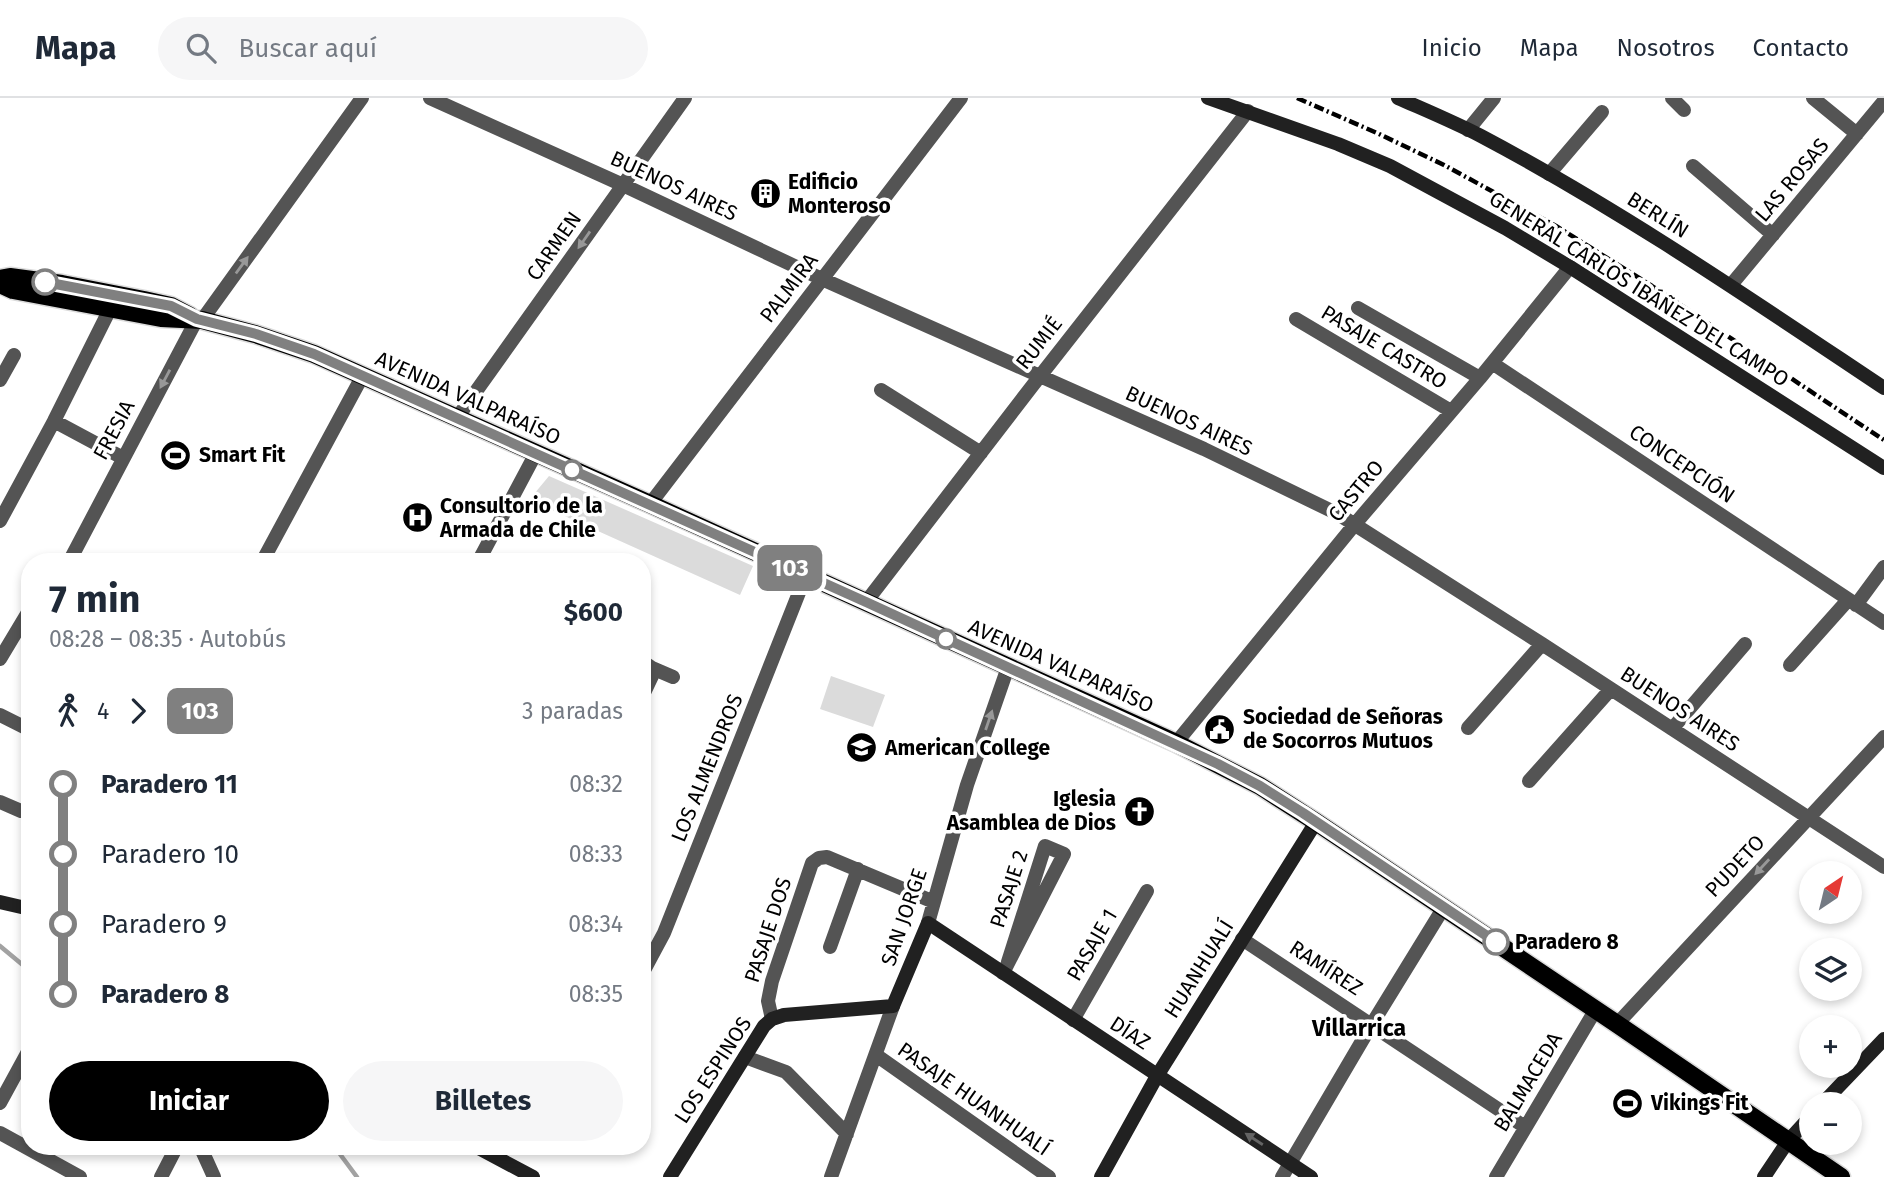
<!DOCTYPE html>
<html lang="es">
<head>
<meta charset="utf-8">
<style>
	:root { --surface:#fff; --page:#f6f6f7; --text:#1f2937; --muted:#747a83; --line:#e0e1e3; --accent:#000 }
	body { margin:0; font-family:"Fira Sans",sans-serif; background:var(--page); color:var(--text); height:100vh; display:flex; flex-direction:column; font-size:26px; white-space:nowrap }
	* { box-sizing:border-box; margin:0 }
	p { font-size:23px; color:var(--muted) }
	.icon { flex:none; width:38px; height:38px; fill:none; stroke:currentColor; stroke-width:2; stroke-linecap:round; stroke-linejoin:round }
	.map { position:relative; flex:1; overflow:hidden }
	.drawer { position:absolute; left:21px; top:455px; width:630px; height:602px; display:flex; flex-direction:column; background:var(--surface); border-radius:28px; box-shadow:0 4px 10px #0003 }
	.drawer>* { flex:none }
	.badge { padding:0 14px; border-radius:10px; font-size:24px; line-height:46px }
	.needle { width:46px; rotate:35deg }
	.tools { position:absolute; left:1799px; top:763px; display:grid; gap:14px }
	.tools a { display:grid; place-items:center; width:63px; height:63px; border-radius:50%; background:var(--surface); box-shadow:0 4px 10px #0003; font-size:35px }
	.map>.badge { position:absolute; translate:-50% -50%; box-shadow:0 0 0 4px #fff }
	.legs { display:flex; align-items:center; gap:10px; height:77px; padding:0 28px; font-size:23px }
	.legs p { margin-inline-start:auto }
	.headline { display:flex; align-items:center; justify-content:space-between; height:119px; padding:0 28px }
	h1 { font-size:38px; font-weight:700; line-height:52px }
	.cta { display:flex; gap:14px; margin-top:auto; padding:14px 28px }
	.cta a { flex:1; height:80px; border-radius:42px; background:var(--accent); color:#fff; font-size:28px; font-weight:700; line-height:80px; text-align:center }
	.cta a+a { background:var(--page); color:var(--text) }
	ul { padding:0 28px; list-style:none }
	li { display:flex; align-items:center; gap:24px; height:70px; font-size:26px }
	li i { display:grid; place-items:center; width:10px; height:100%; margin:0 9px; background:currentColor }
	li i::after { content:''; width:18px; height:18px; margin:-9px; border:5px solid; border-radius:50%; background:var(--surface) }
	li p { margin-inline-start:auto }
	li:first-child i { background:linear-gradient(#0000 50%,currentColor 0) }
	li:last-child i { background:linear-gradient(currentColor 50%,#0000 0) }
	header { display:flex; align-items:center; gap:42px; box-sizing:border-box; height:98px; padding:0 35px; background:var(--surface); border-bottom:2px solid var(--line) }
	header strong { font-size:33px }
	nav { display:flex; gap:38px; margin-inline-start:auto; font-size:24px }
	.search { width:490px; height:63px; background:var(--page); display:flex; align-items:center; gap:18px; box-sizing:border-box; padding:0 24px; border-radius:38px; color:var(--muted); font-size:26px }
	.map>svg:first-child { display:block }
</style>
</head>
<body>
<header>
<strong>Mapa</strong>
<div class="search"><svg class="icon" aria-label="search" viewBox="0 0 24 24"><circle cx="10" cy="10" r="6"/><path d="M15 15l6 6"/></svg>Buscar aquí</div>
<nav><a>Inicio</a><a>Mapa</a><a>Nosotros</a><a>Contacto</a></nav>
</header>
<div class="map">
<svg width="1884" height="1079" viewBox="0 0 1884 1079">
	<rect width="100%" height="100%" fill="#fff"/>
	<path fill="#dbdbdb" d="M549,378L753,468L740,497L529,402Z
		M831,578L885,597L873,629L820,611Z"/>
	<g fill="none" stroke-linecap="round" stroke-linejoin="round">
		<path stroke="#a2a2a2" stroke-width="4.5" d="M0,848L30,873
			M334,1048L357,1079"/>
		<defs>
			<path id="primary" d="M0,181L10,179L62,186L144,202L171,208L190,218
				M0,186L13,192L161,220L202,222L255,236L314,256L650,406L1176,645L1260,688L1316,724L1617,926L1841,1079"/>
		</defs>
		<use href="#primary" stroke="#dbdbdb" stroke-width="21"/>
		<path stroke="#545454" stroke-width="14" d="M430,0L623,87L822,181L1204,351L1338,416L1542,546L1884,769
			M1672,0L1684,12
			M1813,0L1857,36
			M1468,32L1494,0
			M1693,68L1773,137
			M1549,76L1602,14
			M1731,187L1884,3
			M1358,210L1480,280
			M1296,221L1451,313
			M202,222L362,0
			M1492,265L1884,525
			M0,282L14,257
			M881,292L981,355
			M457,320L685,0
			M54,323L123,360
			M650,406L961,0
			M0,423L54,323L110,211
			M69,464L197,221
			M262,464L363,277
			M478,464L536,355
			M866,504L1033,287L1248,13
			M1856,507L1884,469
			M0,561L30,511
			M642,563L652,570V578L642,599
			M1790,567L1848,502
			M652,570L673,579
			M0,617L30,632
			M1468,630L1542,546
			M1672,631L1745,546
			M1176,645L1355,426L1480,280L1570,169
			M1529,683L1611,591
			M0,704L21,713
			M928,825L967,687L1008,569
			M1242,841L1525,1029
			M830,849L858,771
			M1003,875L1064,756L1045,748L1008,864
			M642,876L664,835L806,477
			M772,921L768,903L772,883L812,765L819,760L827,759L934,804
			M1073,922L1147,793
			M1617,926L1884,639
			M876,957L1049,1079
			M745,959L786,974L847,1036
			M0,1005L30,950
			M0,1035L80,1079
			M200,1048L214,1079
			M161,1079L177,1048
			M831,1079L893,908
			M1282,1079L1372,926L1444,809
			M1496,1079L1596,911"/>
		<path stroke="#212121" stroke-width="14" d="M1208,0L1338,46L1390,68L1505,130L1570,169L1884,370
			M1398,0C1425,12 1454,24 1481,38C1621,112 1752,202 1884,290
			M0,804L30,811
			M1822,1006L1884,941
			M475,1048L533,1079
			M670,1079L764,928L772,921L784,917L893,908L928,825L1311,1079
			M1101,1079L1157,978L1316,724
			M1764,1079L1788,1043L1811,1018"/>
		<use href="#primary" stroke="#000" stroke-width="18"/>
		<path stroke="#000" stroke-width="4.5" stroke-dasharray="10 3.5 2 3.5" stroke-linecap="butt" d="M1297,0L1377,35L1444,67L1556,128L1652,188L1884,342"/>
	</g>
	<defs><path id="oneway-solid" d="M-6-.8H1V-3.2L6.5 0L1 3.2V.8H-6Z" transform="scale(1.75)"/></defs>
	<g fill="#989898">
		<use href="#oneway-solid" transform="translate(584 142) rotate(125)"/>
		<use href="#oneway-solid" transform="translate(242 167) rotate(-54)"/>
		<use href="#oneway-solid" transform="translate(165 281) rotate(118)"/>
		<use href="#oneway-solid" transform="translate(989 622) rotate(-71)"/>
		<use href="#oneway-solid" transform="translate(1762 769) rotate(133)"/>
	</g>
	<use fill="#646464" href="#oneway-solid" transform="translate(1254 1041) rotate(-147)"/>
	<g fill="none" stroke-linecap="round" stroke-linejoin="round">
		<defs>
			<path id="line-1" d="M45,184L171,208L197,221L256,236L314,256L866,504L1218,666L1260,688L1303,715L1496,844"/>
		</defs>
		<use href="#line-1" stroke="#fff" stroke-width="16"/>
		<use href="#line-1" stroke="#808080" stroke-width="10"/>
	</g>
	<defs>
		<symbol id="building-disc" viewBox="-11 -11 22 22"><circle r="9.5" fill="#000" stroke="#fff"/><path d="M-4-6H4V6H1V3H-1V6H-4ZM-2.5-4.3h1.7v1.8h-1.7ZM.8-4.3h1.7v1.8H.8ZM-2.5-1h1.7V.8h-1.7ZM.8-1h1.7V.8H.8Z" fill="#fff"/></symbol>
		<symbol id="stadium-disc" viewBox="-11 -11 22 22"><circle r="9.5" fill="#000" stroke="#fff"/><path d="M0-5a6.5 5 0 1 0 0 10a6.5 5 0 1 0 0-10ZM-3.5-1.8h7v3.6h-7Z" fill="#fff"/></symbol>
		<symbol id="hospital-disc" viewBox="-11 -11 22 22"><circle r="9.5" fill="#000" stroke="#fff"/><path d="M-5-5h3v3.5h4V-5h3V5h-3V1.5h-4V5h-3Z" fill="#fff"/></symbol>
		<symbol id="civic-disc" viewBox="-11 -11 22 22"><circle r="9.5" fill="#000" stroke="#fff"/><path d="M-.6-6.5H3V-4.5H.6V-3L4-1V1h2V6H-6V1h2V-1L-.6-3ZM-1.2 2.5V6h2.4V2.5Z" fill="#fff"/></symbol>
		<symbol id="school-disc" viewBox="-11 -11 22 22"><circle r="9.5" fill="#000" stroke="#fff"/><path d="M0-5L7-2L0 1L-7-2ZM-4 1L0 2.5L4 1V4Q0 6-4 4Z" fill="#fff"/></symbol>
		<symbol id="church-disc" viewBox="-11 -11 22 22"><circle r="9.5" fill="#000" stroke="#fff"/><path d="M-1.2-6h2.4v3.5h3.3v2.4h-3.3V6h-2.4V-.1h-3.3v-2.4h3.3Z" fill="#fff"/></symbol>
	</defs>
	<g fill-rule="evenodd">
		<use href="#building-disc" x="748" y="78" width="35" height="35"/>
		<use href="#stadium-disc" x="158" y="340" width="35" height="35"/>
		<use href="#hospital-disc" x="400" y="402" width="35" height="35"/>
		<use href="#civic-disc" x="1202" y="614" width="35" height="35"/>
		<use href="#school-disc" x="844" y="632" width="35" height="35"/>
		<use href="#church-disc" x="1122" y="696" width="35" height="35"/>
		<use href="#stadium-disc" x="1610" y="988" width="35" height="35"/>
	</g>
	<g fill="#fff" stroke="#808080" stroke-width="3.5">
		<circle cx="45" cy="184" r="12"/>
		<circle cx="572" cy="372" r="9"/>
		<circle cx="946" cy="541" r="9"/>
		<circle cx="1496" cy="844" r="12"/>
	</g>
	<g text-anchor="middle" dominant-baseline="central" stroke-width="7" stroke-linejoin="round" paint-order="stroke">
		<g font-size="21" fill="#000" stroke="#fff">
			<text transform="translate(1792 82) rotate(-50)">LAS ROSAS</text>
			<text transform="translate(674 88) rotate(25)">BUENOS AIRES</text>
			<text transform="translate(1658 117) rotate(32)">BERLÍN</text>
			<text transform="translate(554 148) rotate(-55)">CARMEN</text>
			<text transform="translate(789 190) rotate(-53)">PALMIRA</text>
			<text transform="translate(1639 191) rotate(32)">GENERAL CARLOS IBÁÑEZ DEL CAMPO</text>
			<text transform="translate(1039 245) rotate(-52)">RUMIÉ</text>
			<text transform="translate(1384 249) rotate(31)">PASAJE CASTRO</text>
			<text transform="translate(468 300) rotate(24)">AVENIDA VALPARAÍSO</text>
			<text transform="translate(1189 323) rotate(25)">BUENOS AIRES</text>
			<text transform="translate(114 332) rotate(-62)">FRESIA</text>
			<text transform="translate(1682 366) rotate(34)">CONCEPCIÓN</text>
			<text transform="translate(1356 393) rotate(-50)">CASTRO</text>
			<text transform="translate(1061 568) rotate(24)">AVENIDA VALPARAÍSO</text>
			<text transform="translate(1680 611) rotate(33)">BUENOS AIRES</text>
			<text transform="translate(707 670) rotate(-68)">LOS ALMENDROS</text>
			<text transform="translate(1735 768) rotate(-47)">PUDETO</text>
			<text transform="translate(1009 791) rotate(-72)">PASAJE 2</text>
			<text transform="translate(904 819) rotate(-71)">SAN JORGE</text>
			<text transform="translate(768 832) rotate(-72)">PASAJE DOS</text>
			<text transform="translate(1092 847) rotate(-60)">PASAJE 1</text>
			<text transform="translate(1326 870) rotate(33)">RAMÍREZ</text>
			<text transform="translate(1199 871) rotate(-58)">HUANHUALÍ</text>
			<text transform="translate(1130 935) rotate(33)">DÍAZ</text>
			<text transform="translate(713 972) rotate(-57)">LOS ESPINOS</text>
			<text transform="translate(1528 984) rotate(-59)">BALMACEDA</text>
			<text transform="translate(974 1001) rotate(35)">PASAJE HUANHUALÍ</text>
		</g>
		<g font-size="21" font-weight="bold" fill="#000" stroke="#fff" text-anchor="start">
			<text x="788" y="84">Edificio<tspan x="788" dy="24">Monteroso</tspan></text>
			<text x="199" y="357">Smart Fit</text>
			<text x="440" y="408">Consultorio de la<tspan x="440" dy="24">Armada de Chile</tspan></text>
			<text x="1243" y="619">Sociedad de Señoras<tspan x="1243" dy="24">de Socorros Mutuos</tspan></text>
			<text x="885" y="650">American College</text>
			<text x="1116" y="701" text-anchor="end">Iglesia<tspan x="1116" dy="24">Asamblea de Dios</tspan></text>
			<text x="1651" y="1005">Vikings Fit</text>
		</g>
		<g font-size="21" font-weight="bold" fill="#000" stroke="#fff" text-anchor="start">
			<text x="1515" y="844">Paradero 8</text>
		</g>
		<g font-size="23" font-weight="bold" fill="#000" stroke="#fff">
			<text x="1359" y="930">Villarrica</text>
		</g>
	</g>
</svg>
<div class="tools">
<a><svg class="needle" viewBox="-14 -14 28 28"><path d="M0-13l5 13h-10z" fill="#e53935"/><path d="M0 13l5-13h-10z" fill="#747a83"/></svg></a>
<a><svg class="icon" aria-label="layers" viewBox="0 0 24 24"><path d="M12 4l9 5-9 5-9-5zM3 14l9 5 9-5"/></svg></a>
<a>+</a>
<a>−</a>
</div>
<b class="badge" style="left:790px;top:470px;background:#808080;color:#fff">103</b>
<section class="drawer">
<div class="headline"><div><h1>7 min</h1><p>08:28 – 08:35 · Autobús</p></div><b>$600</b></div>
<div class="legs"><svg class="icon" aria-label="walk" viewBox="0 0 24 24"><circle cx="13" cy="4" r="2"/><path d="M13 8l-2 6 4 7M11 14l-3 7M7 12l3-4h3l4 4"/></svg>4<svg class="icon" aria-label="forward" viewBox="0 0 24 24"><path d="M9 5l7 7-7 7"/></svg><b class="badge" style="background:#808080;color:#fff">103</b><p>3 paradas</p></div>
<ul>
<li><i style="color:#808080"></i><b>Paradero 11</b><p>08:32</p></li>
<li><i style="color:#808080"></i><span>Paradero 10</span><p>08:33</p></li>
<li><i style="color:#808080"></i><span>Paradero 9</span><p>08:34</p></li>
<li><i style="color:#808080"></i><b>Paradero 8</b><p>08:35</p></li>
</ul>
<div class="cta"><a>Iniciar</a><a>Billetes</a></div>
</section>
</div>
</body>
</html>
